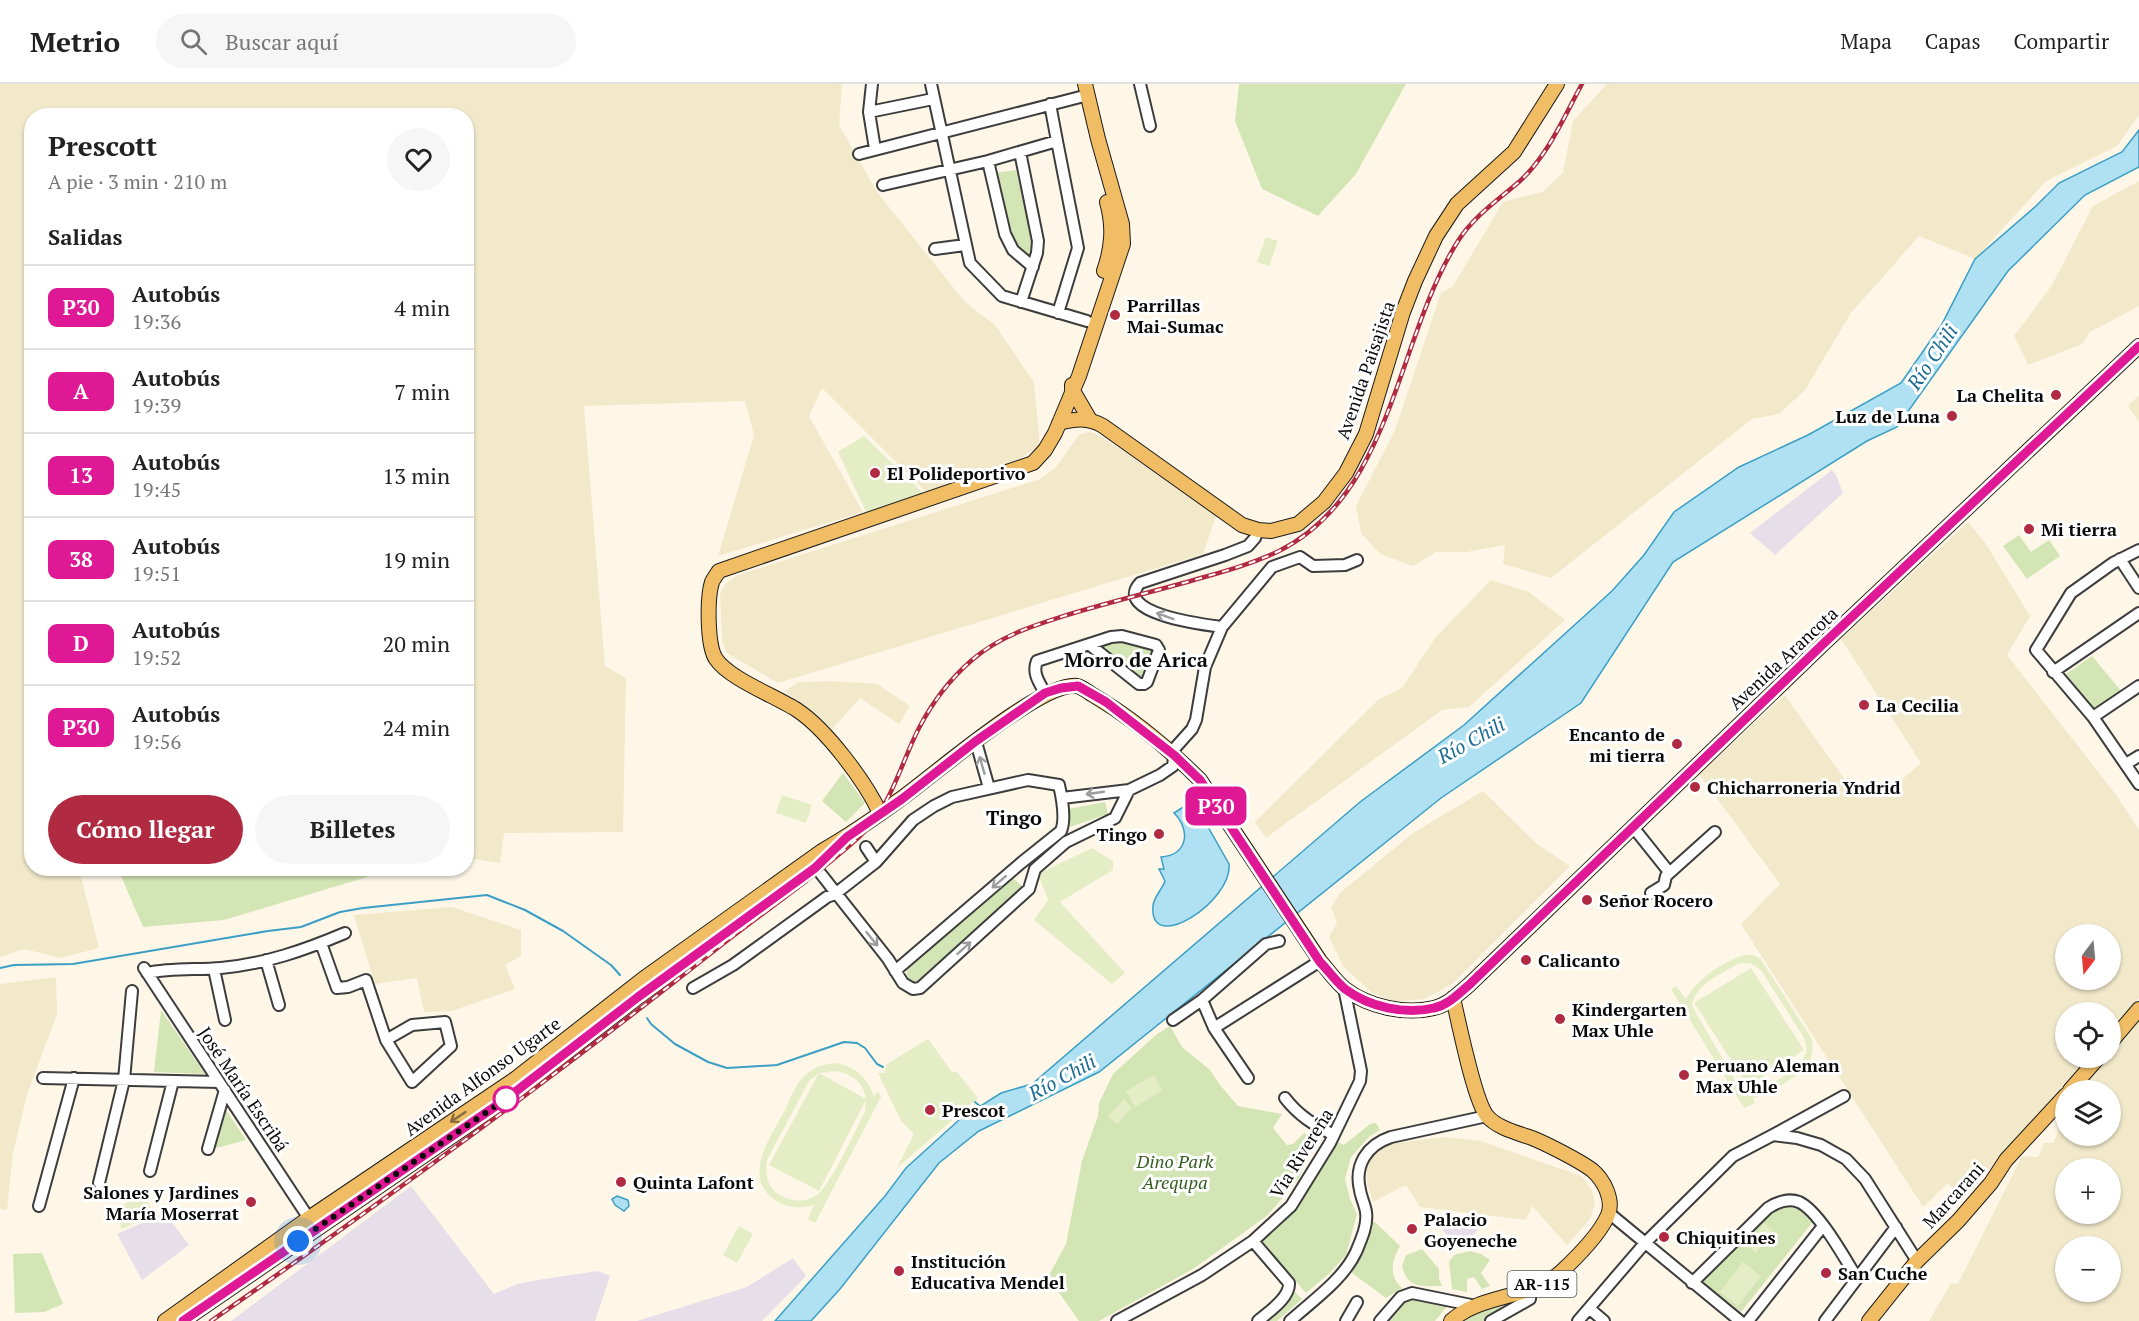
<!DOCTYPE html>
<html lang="es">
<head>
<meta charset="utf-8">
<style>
	:root { --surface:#fff; --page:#f6f6f6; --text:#222; --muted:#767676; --line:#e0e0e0; --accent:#b02b42 }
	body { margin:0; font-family:"PT Serif",serif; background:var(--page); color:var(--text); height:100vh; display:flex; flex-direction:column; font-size:22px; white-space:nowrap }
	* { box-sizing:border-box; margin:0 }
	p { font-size:20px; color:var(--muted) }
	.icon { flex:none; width:33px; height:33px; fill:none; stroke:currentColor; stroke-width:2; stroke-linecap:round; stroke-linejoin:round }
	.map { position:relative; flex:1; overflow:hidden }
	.drawer { position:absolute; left:24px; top:24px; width:450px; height:768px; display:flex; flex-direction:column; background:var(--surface); border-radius:24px; box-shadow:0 2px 4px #0004 }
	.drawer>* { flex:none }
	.badge { padding:0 12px; border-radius:9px; font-size:21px; line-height:39px }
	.needle { width:39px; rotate:196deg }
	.fabs { position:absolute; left:2055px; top:840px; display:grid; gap:12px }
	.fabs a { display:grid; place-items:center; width:66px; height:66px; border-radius:50%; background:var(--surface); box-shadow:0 2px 4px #0004; font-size:30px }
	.you { position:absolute; width:30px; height:30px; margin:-15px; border:4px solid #fff; border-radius:50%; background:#1a73e8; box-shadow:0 0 0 9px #1a73e833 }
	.map>.badge { position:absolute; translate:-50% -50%; box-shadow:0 0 0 3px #fff }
	h2 { padding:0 24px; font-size:22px; line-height:54px }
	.round { display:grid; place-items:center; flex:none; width:63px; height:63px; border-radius:32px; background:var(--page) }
	.summary { display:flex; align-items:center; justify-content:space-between; height:102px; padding:0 24px }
	h1 { font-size:28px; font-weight:700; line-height:45px }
	.button { display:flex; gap:12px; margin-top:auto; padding:12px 24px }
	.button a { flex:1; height:69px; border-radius:36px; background:var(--accent); color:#fff; font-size:24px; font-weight:700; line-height:69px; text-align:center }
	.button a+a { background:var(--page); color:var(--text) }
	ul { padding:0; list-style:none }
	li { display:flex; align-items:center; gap:18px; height:84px; padding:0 24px; border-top:2px solid var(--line) }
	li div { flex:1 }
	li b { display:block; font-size:22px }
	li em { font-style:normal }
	li .badge { min-width:66px; font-weight:700; text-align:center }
	header { display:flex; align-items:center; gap:36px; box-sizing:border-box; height:84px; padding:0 30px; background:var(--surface); border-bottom:2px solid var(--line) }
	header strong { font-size:28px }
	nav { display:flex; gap:33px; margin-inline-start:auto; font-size:21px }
	.search { width:420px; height:54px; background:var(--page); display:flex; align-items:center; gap:15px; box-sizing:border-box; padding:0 21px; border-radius:33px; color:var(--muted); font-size:22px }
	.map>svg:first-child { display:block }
</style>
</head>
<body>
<header>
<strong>Metrio</strong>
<div class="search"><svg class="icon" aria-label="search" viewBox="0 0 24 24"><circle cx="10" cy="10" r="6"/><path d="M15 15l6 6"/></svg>Buscar aquí</div>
<nav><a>Mapa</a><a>Capas</a><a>Compartir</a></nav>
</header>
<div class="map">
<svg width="2139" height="1237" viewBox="0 0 2139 1237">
	<rect width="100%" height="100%" fill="#fef7e8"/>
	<path fill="#e6dee9" d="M1832,386L1836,391L1843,409L1775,471L1750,449Z
		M411,1102L494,1210L517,1200L544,1195L598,1187L610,1192L595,1237H231Z
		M165,1129L189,1161L142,1196L117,1150Z
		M1450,1137L1478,1145L1462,1166L1443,1147Z
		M793,1174L806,1192L762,1237H637L747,1203Z"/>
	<path fill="#f1e9ca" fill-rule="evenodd" d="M0,0H842L839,41L877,108L965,218L995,241L1034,298L1040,362L1007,383L926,408L822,304L809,332L863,428L718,472L754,351L745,317L584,322L605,582L626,594L623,748L504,749L500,779L467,774L466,32H32V784L79,785L99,864L61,874L24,865L0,873Z
		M1607,0H2139V31L2117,62L2046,97L1975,175L1919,152L1851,229L1805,306L1779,330L1752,335L1551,494L1503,480L1505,461L1467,468H1436L1413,482L1380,470L1361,449L1356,422L1395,346L1441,209L1453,202L1503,118L1542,108L1563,89L1573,37Z
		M2139,97V222L2090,248L2082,260L2028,281L2014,252L2052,201L2093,122Z
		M2139,311V339L2128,322Z
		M1088,348L1097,350L1123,367L1216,432L1203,470L778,599L727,569L722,557L720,510L726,499L738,491L1040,395L1055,384L1079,351Z
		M1968,438L1986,460L2030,532L2007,571L2117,712L2139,746V914L2111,947L2110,928H2066V974H2087L1962,1116L1948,1099L1923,1123L1741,840L1780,800L1699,690L1785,611L1858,714L1883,712L1921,679L1841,555ZM2066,850H2110V896H2066Z
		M1491,496L1529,508L1565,536L1469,623L1442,626L1266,754L1255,738L1379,615L1402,604L1435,554Z
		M831,597L877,600L910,622L899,640L860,614L832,645L785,607L798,598Z
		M1483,707L1537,760L1570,782L1452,900L1425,915L1396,918L1372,909L1343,882L1329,853L1337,838L1331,823L1340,809L1413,749Z
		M452,823L521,846V872L505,881L515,905L452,927L424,928L417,894L375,900L354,831Z
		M56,893L57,930L27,1011L13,1069L7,1126L0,1125V900Z
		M2139,928V1237H1929L1951,1199L1958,1200L2022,1072L2038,1073L2044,1059H2053L2060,1043H2065L2066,1052H2110V1006H2094L2095,1004L2073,1005L2100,974H2110L2111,961ZM2066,1084H2110V1130H2066ZM2066,1162H2110V1208H2066Z
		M1445,1053L1481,1057L1581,1092L1592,1106L1595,1119L1590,1135L1567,1161L1532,1122L1526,1136L1420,1123L1406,1101L1373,1118L1367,1100V1084L1373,1070L1387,1060Z"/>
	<path fill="#d3e5b4" d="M1239,0H1406L1356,90L1318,132L1262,105L1235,37Z
		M1016,86L1034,160L1030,179L1015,165L995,89Z
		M2019,451L2031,468L2049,456L2060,472L2027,495L2003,462Z
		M1120,555L1148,563L1154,570C1151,579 1149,592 1138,593L1098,564L1100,560Z
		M2092,572L2122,608L2094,626L2066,590Z
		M843,689L865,719L846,738L822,717Z
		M1105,718L1108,730L1070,743L1069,725Z
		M118,785H368L367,793L224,836L143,843Z
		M1011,792L1024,804L919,897C909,898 905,893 908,883Z
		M161,926L205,990L154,988Z
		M1170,942L1182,963L1210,986L1220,1001L1238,1022L1282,1030L1273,1044L1287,1061L1293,1060L1304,1049L1316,1054L1299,1094L1268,1131L1193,1185L1099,1237H1079L1048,1193L1066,1160L1082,1077L1098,1032L1099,1019L1113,990L1157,950Z
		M224,1023L246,1056L213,1065Z
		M1376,1039L1380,1046L1369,1053L1351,1073L1345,1095L1350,1115L1357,1130L1346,1171L1330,1189L1306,1209L1260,1157L1336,1057L1344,1061L1370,1040Z
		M1780,1121L1799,1125L1812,1139L1741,1228L1699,1195L1768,1130Z
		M1372,1138H1375L1400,1162C1392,1177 1388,1191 1402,1204L1386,1214L1352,1189L1369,1151Z
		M1422,1165L1439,1185V1194L1442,1202C1421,1202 1408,1205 1402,1182L1406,1171Z
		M1470,1167L1481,1170L1490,1176L1481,1189L1490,1202L1482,1205L1474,1193L1467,1195V1208L1452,1205L1449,1178L1454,1171Z
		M42,1169L63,1220L44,1228L15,1229L13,1170Z
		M1295,1208L1302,1215L1277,1237H1263Z
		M1408,1214L1449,1220L1435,1237H1386Z
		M1498,1219L1501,1224L1484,1237H1460Z"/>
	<path fill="#e4edc6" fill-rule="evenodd" d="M1266,153L1278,157L1269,182L1257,178Z
		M864,352L924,410L867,430L838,368Z
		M782,711L812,721L806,739L776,729Z
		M1092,764L1113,777V786L1060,818L1125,889L1112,900L1034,836L1048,816L1038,790Z
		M1744,871H1753L1760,874L1812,955C1813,964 1813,971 1809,979C1801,992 1768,1009 1753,1014L1755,1019L1744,1024L1671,905L1676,902L1686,915C1697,895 1722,878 1744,871ZM1743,879H1750L1761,886L1804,954C1806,961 1808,966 1804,973C1799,984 1765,1006 1753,1007C1748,1008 1744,1005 1739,1003L1692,922C1695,900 1721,890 1738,880Z
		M1751,884L1804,966L1748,1002L1694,919Z
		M928,955L952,988H957L978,1014L897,1084L914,1050L901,1037L878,989H884L887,980Z
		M835,979C855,982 867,993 874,1012L878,1007L881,1013L815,1139L808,1135L814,1121C799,1125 788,1124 775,1116C741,1093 771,1052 785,1026C791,1013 797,996 809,988C817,982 825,980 835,979ZM836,987C852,990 863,998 866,1015L819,989ZM819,989L769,1081L819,1107L866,1016L865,1027C858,1043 829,1103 817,1111C805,1119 789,1118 778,1110C767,1101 765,1089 767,1076L809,997Z
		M1154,991L1162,1007L1135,1023L1126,1007Z
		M1124,1015L1132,1024L1117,1040L1108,1032Z
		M144,1111L154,1130L122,1145L113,1125Z
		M1764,1139L1773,1146L1756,1169L1748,1162Z
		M739,1142L753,1150L737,1179L723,1171Z
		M1743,1178L1761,1192L1738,1222L1720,1208Z"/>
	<path fill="#b0e1f2" stroke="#3b9ec4" stroke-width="1.5" d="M2139,46V83L2085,111L2008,187L1897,343L1867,357L1673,478L1581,619L1441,714L1099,988L979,1047L939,1079L840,1205L811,1237H775L885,1112L906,1084L960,1035L1001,1009L1032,1000L1360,718L1464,641L1612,507L1644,471L1674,428L1739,383L1808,351L1901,299L1942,240L1975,175L2036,122L2059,99L2122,68Z
		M1191,718L1193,721L1195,720L1229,780C1233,817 1149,872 1153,822C1154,812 1162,806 1165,797L1159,785H1164L1161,773C1188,771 1191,746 1174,729Z
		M617,1112L628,1116L629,1122L624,1127L615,1121L612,1115Z"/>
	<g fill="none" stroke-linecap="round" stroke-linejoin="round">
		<path stroke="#3b9ec4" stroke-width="2" d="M0,884L14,881L73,880L268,847L301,843L340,828L363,824L487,811L525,826L563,847L611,881L620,891
			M647,934L651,940L675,960L708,978L727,984L777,981L844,958L857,959L865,964L877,980L883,983
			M975,1018L982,1024"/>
		<defs>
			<path id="minor" d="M872,0L869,28L875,65
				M931,0L970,179L1002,212L1087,237
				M1140,0L1150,42
				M869,28L933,15
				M1057,57L1078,164L1058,229
				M1020,68L1038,157L1037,169L1021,218
				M859,70L1088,11
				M988,77L1005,150L1013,166L1033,183
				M883,101L988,77L1057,57L1050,20
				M935,165L965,161
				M2139,466L2113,479L2071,509L2036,566L2093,633L2139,700
				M2120,475L2139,504
				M1222,543C1207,541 1112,530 1140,499L1225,471L1248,462L1255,454L1258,446
				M2053,588L2139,529
				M1045,609C1039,598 1032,589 1037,577L1111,553L1122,552L1156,561L1159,566L1147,598L1144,600H1139L1090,561
				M2093,633L2139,602
				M976,658L989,704
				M2126,680L2139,672
				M1062,714L1129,706L1160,691L1173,682L1175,664L1192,645L1196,636L1205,583L1222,543L1272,483L1300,473L1313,482L1345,481L1357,476
				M1633,743L1669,788
				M866,763L876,778
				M810,776L888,875L903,899L913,905L920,904L1029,805L1035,785L1066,758L1115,734L1129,706
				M1651,809L1664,801L1666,792L1715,748
				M321,859L337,904L348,903L366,896L386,956L412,998L451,962L445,938L412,941L386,956
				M266,876L279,921
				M144,884L312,1139
				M214,885L225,936
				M147,889C171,884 196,886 221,884C265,880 305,866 345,849
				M693,904L733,881L827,813L835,810L876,778L913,736L934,722L952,713L1028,696L1059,701C1062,714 1066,735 1061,747L1021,779L895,887
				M1202,916L1214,944L1248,994
				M1173,936L1202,916L1266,860L1279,857
				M1214,944L1320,877
				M43,994L219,998
				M1285,1014C1299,1032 1314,1041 1334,1051
				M1773,1051L1844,1012
				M208,1065L225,1006
				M150,1087L173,997
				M99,1099L124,996L132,907
				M39,1122L74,994
				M1609,1129L1740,1237
				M1253,1157L1289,1199C1290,1214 1268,1228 1258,1237
				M1692,1199L1768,1124C1777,1118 1789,1114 1799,1118C1819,1127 1845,1175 1857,1194
				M1590,1225L1604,1237
				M1117,1237L1202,1191L1253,1157L1291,1122L1330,1059L1360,997L1361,987L1344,904
				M1290,1237C1312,1217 1343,1196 1356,1168C1361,1156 1368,1141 1366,1128C1365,1121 1361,1113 1360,1106C1354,1081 1367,1061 1391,1053L1487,1032
				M1346,1237L1357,1218
				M1380,1237L1401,1213L1412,1209L1476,1222
				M1491,1237L1530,1215L1531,1206
				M1578,1237L1645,1159L1733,1072L1773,1051L1797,1054L1821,1061L1846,1075L1865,1095L1917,1177
				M1748,1237L1823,1142
				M1825,1237L1896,1143"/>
			<path id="major" d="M1104,187C1112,164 1114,143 1107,118
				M1072,301V305L1090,336
				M1059,339C1075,335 1088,333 1103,342L1242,441L1258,446L1271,447L1298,440L1324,418L1346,389L1366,350L1403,228L1415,197L1436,152L1457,120L1514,68L1557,0
				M880,729C865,697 826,645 797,626C777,613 728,594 716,575C707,562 707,514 712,498C714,494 717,490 719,487L1033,379L1045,366L1055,349L1079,292L1123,160L1122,140L1098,55L1085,0
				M2110,959L2139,925
				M2070,1006L2098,974
				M165,1237L309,1134L515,995L643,895L822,767C850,751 876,733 902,714C934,691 1042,597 1077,602C1082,603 1088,608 1093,611C1132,634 1168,664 1200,696L1320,877C1328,886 1336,898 1345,905C1369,923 1405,931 1434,924C1448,921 1458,910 1469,901L1822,561L2139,262
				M183,1237L506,1015L638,913L803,792
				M1451,1237C1482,1209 1531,1216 1562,1187C1577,1173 1600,1150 1608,1131C1614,1116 1604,1096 1592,1086C1580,1077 1547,1060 1532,1054C1518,1049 1497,1044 1487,1032C1474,1016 1459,939 1453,914
				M1869,1237L1917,1177L1958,1137L1991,1099L2006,1076L2066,1011"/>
		</defs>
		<use href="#minor" stroke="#3d3d3d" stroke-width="14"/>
		<use href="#major" stroke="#1b1b1b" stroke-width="16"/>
		<use href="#minor" stroke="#fff" stroke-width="10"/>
		<use href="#major" stroke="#f0bd65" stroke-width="14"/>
		<defs>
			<path id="rail" d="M211,1237C382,1118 552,995 715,866C763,828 814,794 859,753C891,724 900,681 919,644C932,619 951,594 972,576C1000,552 1032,542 1067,531C1107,519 1147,509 1187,498C1218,489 1250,481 1279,467C1393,410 1396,255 1458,157C1474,132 1498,116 1520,97C1548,71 1564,33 1582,0"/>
		</defs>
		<use href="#rail" stroke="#b02b42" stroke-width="4.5"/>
		<use href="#rail" stroke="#fff" stroke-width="2" stroke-dasharray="7" stroke-linecap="butt"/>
	</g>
	<defs><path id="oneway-shaft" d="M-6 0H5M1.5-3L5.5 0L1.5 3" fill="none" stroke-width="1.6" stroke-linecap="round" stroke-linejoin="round" transform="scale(1.5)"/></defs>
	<g stroke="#9d9d9d">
		<use href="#oneway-shaft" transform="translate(1165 532) rotate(-159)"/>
		<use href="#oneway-shaft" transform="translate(982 681) rotate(-106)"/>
		<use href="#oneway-shaft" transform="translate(1095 709) rotate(172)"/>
		<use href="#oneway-shaft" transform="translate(999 798) rotate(139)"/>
		<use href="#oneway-shaft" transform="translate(872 855) rotate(51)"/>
		<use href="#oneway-shaft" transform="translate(964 864) rotate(-42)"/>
	</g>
	<use stroke="#886c3c" href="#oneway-shaft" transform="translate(458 1033) rotate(146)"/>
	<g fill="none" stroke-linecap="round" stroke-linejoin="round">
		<defs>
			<path id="line" d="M183,1237L506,1015L638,913L815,784L847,753L902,715L976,657L1045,609L1061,604L1078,602L1106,618L1174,671L1200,696L1320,878C1328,886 1336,898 1345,905C1369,923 1405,931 1434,924C1448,921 1458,910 1469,901L1822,561L2139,262"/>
		</defs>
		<use href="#line" stroke="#fff" stroke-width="14"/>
		<use href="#line" stroke="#df1995" stroke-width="9"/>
		<path stroke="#0a0a0a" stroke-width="6" stroke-dasharray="0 10.8" d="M298,1157L506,1015"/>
	</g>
	<g fill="#b02b42" stroke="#fff" stroke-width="2">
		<circle cx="1115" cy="231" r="6"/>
		<circle cx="2056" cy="311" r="6"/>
		<circle cx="1952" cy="332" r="6"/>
		<circle cx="875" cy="389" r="6"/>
		<circle cx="2029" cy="445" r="6"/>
		<circle cx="1864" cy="621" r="6"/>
		<circle cx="1677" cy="660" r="6"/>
		<circle cx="1695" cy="703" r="6"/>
		<circle cx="1159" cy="750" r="6"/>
		<circle cx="1587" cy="816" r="6"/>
		<circle cx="1526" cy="876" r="6"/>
		<circle cx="1560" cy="935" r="6"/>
		<circle cx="1684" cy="991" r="6"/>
		<circle cx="930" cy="1026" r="6"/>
		<circle cx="621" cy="1098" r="6"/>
		<circle cx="251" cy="1118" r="6"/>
		<circle cx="1412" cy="1145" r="6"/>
		<circle cx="1664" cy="1153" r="6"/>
		<circle cx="899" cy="1187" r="6"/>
		<circle cx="1826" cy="1189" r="6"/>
	</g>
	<circle fill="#fff" stroke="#df1995" stroke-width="3" cx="506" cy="1015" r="12"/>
	<g text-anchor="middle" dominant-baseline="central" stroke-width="6" stroke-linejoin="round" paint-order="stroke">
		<rect fill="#fff" stroke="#545454" stroke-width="1.5" x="1507.5" y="1187" width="69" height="26" rx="4.5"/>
		<g font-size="16" font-weight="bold" fill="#0a0a0a">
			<text x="1542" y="1200">AR-115</text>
		</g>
		<g font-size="18" font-weight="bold" fill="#0a0a0a" stroke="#fff" text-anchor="start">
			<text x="1127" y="221">Parrillas<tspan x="1127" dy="21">Mai-Sumac</tspan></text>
			<text x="2044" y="311" text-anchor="end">La Chelita</text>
			<text x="1940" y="332" text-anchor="end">Luz de Luna</text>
			<text x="887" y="389">El Polideportivo</text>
			<text x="2041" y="445">Mi tierra</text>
			<text x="1876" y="621">La Cecilia</text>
			<text x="1665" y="650" text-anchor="end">Encanto de<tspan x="1665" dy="21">mi tierra</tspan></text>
			<text x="1707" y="703">Chicharroneria Yndrid</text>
			<text x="1147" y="750" text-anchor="end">Tingo</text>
			<text x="1599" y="816">Señor Rocero</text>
			<text x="1538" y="876">Calicanto</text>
			<text x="1572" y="925">Kindergarten<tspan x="1572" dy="21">Max Uhle</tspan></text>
			<text x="1696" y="981">Peruano Aleman<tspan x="1696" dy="21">Max Uhle</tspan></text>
			<text x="942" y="1026">Prescot</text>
			<text x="633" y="1098">Quinta Lafont</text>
			<text x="239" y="1108" text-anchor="end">Salones y Jardines<tspan x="239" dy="21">María Moserrat</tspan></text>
			<text x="1424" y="1135">Palacio<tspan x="1424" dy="21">Goyeneche</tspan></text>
			<text x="1676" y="1153">Chiquitines</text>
			<text x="911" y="1177">Institución<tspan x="911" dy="21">Educativa Mendel</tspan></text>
			<text x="1838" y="1189">San Cuche</text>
		</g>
		<g font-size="18" fill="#0a0a0a" stroke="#fff">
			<text transform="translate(1365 286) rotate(-71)">Avenida Paisajista</text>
			<text transform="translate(1783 574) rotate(-43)">Avenida Arancota</text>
			<text transform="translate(482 992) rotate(-36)">Avenida Alfonso Ugarte</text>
			<text transform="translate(244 1005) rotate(56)">José María Escribá</text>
			<text transform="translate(1301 1069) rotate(-58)">Via Rivereña</text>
			<text transform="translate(1953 1111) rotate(-48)">Marcarani</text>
		</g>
		<g font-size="18" font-style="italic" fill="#335c1f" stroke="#fff">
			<text x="1175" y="1077">Dino Park<tspan x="1175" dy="21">Arequpa</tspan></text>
		</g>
		<g font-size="20" font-style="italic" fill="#1c6d92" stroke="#fff">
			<text transform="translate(1932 273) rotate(-56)">Río Chili</text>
			<text transform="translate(1471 656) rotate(-29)">Río Chili</text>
			<text transform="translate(1062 993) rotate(-29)">Río Chili</text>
		</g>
		<g font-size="20" font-weight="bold" fill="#0a0a0a" stroke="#fff">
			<text x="1136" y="575">Morro de Arica</text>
			<text x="1014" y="733">Tingo</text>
		</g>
	</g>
</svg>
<div class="fabs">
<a><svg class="needle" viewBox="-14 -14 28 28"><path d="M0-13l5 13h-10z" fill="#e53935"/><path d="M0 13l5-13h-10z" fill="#767676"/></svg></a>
<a><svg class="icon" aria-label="locate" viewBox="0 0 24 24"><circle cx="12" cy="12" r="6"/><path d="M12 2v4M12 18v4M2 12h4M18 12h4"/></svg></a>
<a><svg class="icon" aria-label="layers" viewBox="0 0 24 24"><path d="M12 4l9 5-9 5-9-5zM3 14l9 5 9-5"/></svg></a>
<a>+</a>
<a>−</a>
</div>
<div class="you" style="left:298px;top:1157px"></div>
<b class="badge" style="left:1216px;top:722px;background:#df1995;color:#fff">P30</b>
<section class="drawer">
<div class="summary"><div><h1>Prescott</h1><p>A pie · 3 min · 210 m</p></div><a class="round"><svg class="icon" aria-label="heart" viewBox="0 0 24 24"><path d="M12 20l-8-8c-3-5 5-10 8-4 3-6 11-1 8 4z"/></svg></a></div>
<h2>Salidas</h2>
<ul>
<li><span class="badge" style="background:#df1995;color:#fff">P30</span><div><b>Autobús</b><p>19:36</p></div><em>4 min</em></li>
<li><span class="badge" style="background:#df1995;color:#fff">A</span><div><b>Autobús</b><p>19:39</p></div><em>7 min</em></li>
<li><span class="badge" style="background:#df1995;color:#fff">13</span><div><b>Autobús</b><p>19:45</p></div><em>13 min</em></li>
<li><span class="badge" style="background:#df1995;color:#fff">38</span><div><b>Autobús</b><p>19:51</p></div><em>19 min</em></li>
<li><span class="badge" style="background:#df1995;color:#fff">D</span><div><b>Autobús</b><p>19:52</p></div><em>20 min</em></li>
<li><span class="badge" style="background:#df1995;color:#fff">P30</span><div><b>Autobús</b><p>19:56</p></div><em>24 min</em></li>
</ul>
<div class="button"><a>Cómo llegar</a><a>Billetes</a></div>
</section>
</div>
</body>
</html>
